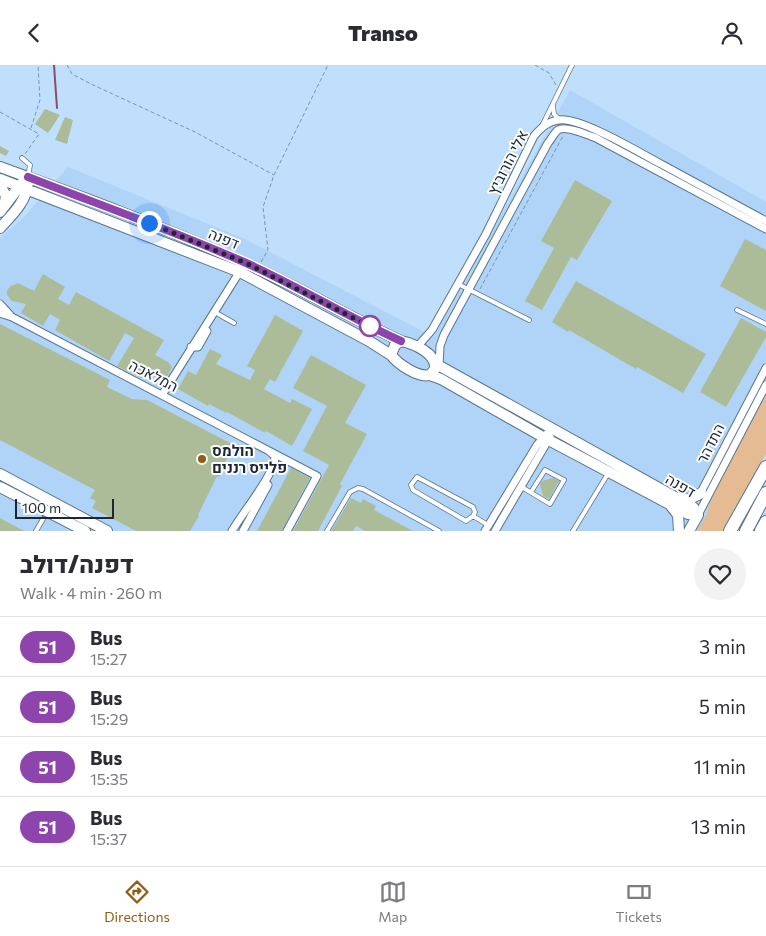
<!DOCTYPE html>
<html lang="en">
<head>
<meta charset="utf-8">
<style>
	:root { --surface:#fff; --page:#f2f2f3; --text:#2b2b33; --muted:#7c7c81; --line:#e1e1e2; --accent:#925c13 }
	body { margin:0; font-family:Commissioner,Heebo,sans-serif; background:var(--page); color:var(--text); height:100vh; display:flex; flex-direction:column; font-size:19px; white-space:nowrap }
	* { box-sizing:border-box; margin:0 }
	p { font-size:16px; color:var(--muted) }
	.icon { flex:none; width:28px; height:28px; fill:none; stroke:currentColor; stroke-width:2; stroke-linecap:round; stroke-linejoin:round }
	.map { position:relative; height:466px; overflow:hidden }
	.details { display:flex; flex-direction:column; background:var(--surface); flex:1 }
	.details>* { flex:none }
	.badge { padding:0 10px; border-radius:16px; font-size:18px; line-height:32px }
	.scale { position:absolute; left:15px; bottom:12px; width:99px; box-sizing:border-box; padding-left:5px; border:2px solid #1c2733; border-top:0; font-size:14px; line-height:18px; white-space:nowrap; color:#1c2733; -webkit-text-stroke:4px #fcfcfc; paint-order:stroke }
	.you { position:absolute; width:25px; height:25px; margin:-12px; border:4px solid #fff; border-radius:50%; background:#1a73e8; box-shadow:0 0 0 8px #1a73e833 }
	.map>.badge { position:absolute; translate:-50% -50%; box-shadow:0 0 0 2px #fff }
	.round { display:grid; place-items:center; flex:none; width:52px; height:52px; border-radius:26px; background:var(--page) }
	.head { display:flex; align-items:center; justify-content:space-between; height:85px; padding:0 20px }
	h1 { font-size:24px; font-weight:800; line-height:38px }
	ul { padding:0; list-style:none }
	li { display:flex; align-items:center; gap:15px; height:60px; padding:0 20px; border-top:1px solid var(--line) }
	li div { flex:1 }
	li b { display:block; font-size:19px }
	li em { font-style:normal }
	li .badge { min-width:55px; font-weight:700; text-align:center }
	header { display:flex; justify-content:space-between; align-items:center; height:65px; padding:0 20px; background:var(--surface); font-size:22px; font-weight:800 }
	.dock { display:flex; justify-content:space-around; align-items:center; height:70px; border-top:1px solid var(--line); background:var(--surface); font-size:14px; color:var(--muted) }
	.dock a { display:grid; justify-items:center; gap:2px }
	.dock .active { color:var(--accent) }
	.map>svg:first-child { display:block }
</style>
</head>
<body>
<header><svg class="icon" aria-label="back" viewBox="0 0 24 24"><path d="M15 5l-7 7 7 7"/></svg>Transo<svg class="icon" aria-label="person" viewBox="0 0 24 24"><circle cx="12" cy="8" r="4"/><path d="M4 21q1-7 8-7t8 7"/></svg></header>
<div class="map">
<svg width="766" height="466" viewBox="0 0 766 466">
	<rect width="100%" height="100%" fill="#c0dffd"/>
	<path fill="#afd4f7" d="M570,25L766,137V367L712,466H0V173L24,152L68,102L245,174L434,272Z"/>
	<path fill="#e4bb92" d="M766,330V389L723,466H697L706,451L713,428Z"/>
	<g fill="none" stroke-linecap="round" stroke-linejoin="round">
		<path stroke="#8a4e5f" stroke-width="2" d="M54,0L57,43"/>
	</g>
	<path fill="#acbc98" d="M45,44L60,50L48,68L35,59Z
		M65,52L73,55L67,79L55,75Z
		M0,81L9,86L6,91L0,88Z
		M575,115L612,136L577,195L571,192L542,245L525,236L554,183L541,176Z
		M745,174L766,185V246L720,221Z
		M43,209L65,222L58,234L69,240L76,227L164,275L155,290L168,297L172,302L167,312L161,314H157L147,303L141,313L117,301L134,273L125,268L109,296L55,265L60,255L50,249L43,261L21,248L26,239L12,236L7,230V225L11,221L18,218L34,226Z
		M576,216L706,289L683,328L637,302L636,304L569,265L568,267L552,257Z
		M275,250L303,266L275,317L270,314L264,324L290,338L292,334L312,344L292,381L266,366L265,368L227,347L226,348L209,339L208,341L178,324L188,306L196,310L210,284L222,290L216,299L250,315L255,305L247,301Z
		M741,253L766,267V272L726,342L700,327Z
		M0,259L110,315L107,322L132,334L147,335L234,380L222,403L223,404L219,412L217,411L198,450L199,451L190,466H136L92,443L96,436L90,433L95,425L0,375Z
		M311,290L366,320L345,358L367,369L340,419L342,421L318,466H293L329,400L303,386L327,341L293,323Z
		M291,403L310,413L282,466H257Z
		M553,413L559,416L549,434L543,431L540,419L542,416Z
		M351,433L361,438L363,434L376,441L374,445L413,466H365L356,461L353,466H331Z
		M0,453L24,466H0Z"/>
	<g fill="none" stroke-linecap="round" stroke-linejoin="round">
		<defs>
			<path id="lane" d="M553,41L554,49L559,54
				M542,61L572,0
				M22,93L30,100L28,112
				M458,219L529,255
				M737,245L766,259
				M218,249L234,258
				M417,412L473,442L475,447L473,451L466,456L413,425L411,420Z
				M520,421L550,439L564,415L545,405L531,427
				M473,451L488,460
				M36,466L43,454
				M327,466L350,427L358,423L363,424L439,466
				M573,466L609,407"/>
			<path id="street" d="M0,239L10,250
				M0,248L12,252L317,411L287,466
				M191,282H198L207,266
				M417,282L432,265L486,169L534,71C541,63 548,56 559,55C581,52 640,88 661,99C696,118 731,137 766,156
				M439,301L440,281L444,270L548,78C551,75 554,68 558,65C565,60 588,70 596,73L766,164
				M162,330L242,203
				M699,431L766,303
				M698,450L766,320
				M232,466C242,448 276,408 275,391L270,387
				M243,466L268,420
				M485,466L537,380L551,364
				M495,466L550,372"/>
			<path id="secondary" d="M0,102C82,132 164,162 244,198C298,221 348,252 401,276
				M0,114L240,207L369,276L391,290
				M0,120L6,131L4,142
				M0,147L22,118
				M0,163C11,151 27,136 28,118
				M401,276C414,279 437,288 435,304L430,310C418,313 398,299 391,290L395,280Z
				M436,299L693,442L698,450
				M430,310L441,314L543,372L688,449L698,450
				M0,409L107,466
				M0,422L85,466
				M679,433L690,434L701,428
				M671,441L678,450L679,466
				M689,466L698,450"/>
			<path id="highway" d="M730,466L766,402
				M746,466L766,428
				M761,466L766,457"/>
		</defs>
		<use href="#lane" stroke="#58758f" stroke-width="5.5"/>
		<use href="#street" stroke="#58758f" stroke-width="9"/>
		<use href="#secondary" stroke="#58758f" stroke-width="12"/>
		<use href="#highway" stroke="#58758f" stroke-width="14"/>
		<path stroke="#7d93aa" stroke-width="1" stroke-dasharray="4 2.5" stroke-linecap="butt" d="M67,0L72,9L91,19L195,67L274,110
			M535,0L549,8L556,20
			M0,47L39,69L25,89
			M31,63L40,35L38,0
			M261,197L268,185L263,142L274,110L328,0
			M480,224L563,71"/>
		<use href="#lane" stroke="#fff" stroke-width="4"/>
		<use href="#street" stroke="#fff" stroke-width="7"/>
		<use href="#secondary" stroke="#fff" stroke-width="10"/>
		<use href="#highway" stroke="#fff" stroke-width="12"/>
	</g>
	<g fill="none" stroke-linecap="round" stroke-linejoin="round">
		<defs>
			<path id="line" d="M28,112C100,140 174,166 244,197C298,221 348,252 401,276"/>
		</defs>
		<use href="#line" stroke="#fff" stroke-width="11"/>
		<use href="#line" stroke="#8e44ad" stroke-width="8"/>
		<path stroke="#1c2733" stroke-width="5" stroke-dasharray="0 9" d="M149,158L246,198L377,265L370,261"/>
	</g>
	<circle fill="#fff" stroke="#8e44ad" stroke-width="2.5" cx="370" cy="261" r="10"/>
	<circle fill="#925c13" stroke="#fcfcfc" stroke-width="2" cx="202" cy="394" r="5"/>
	<g text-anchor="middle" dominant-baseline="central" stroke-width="4" stroke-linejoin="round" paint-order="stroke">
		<g font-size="15" fill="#1c2733" stroke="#fcfcfc">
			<text transform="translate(507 97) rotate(-63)">אלי הורוביץ</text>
			<text transform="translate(224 173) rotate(23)">דפנה</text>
			<text transform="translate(154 310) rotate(27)">המלאכה</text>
			<text transform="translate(710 378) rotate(-63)">התדהר</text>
			<text transform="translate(681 420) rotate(30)">דפנה</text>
		</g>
		<g font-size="15" font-weight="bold" fill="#1c2733" stroke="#fcfcfc" text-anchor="start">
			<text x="212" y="385">הולמס<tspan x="212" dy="17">פלייס רננים</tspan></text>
		</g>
	</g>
</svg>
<div class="scale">100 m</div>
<div class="you" style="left:149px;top:158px"></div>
</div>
<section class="details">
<div class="head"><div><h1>דפנה/דולב</h1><p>Walk · 4 min · 260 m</p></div><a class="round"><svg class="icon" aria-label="heart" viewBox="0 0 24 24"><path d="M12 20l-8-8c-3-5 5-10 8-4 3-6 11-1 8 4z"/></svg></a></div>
<ul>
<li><span class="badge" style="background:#8e44ad;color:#fff">51</span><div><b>Bus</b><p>15:27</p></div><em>3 min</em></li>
<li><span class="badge" style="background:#8e44ad;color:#fff">51</span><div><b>Bus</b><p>15:29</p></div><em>5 min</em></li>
<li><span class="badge" style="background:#8e44ad;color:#fff">51</span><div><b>Bus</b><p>15:35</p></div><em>11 min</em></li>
<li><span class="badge" style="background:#8e44ad;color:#fff">51</span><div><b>Bus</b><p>15:37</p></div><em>13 min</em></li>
</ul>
</section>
<nav class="dock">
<a class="active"><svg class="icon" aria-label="directions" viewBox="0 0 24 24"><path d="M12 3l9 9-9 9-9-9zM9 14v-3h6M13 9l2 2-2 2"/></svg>Directions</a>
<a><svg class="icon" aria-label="map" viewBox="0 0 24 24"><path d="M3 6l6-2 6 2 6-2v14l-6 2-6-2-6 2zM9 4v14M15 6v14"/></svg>Map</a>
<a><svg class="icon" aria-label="tickets" viewBox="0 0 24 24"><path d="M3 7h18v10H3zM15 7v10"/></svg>Tickets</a>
</nav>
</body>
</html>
